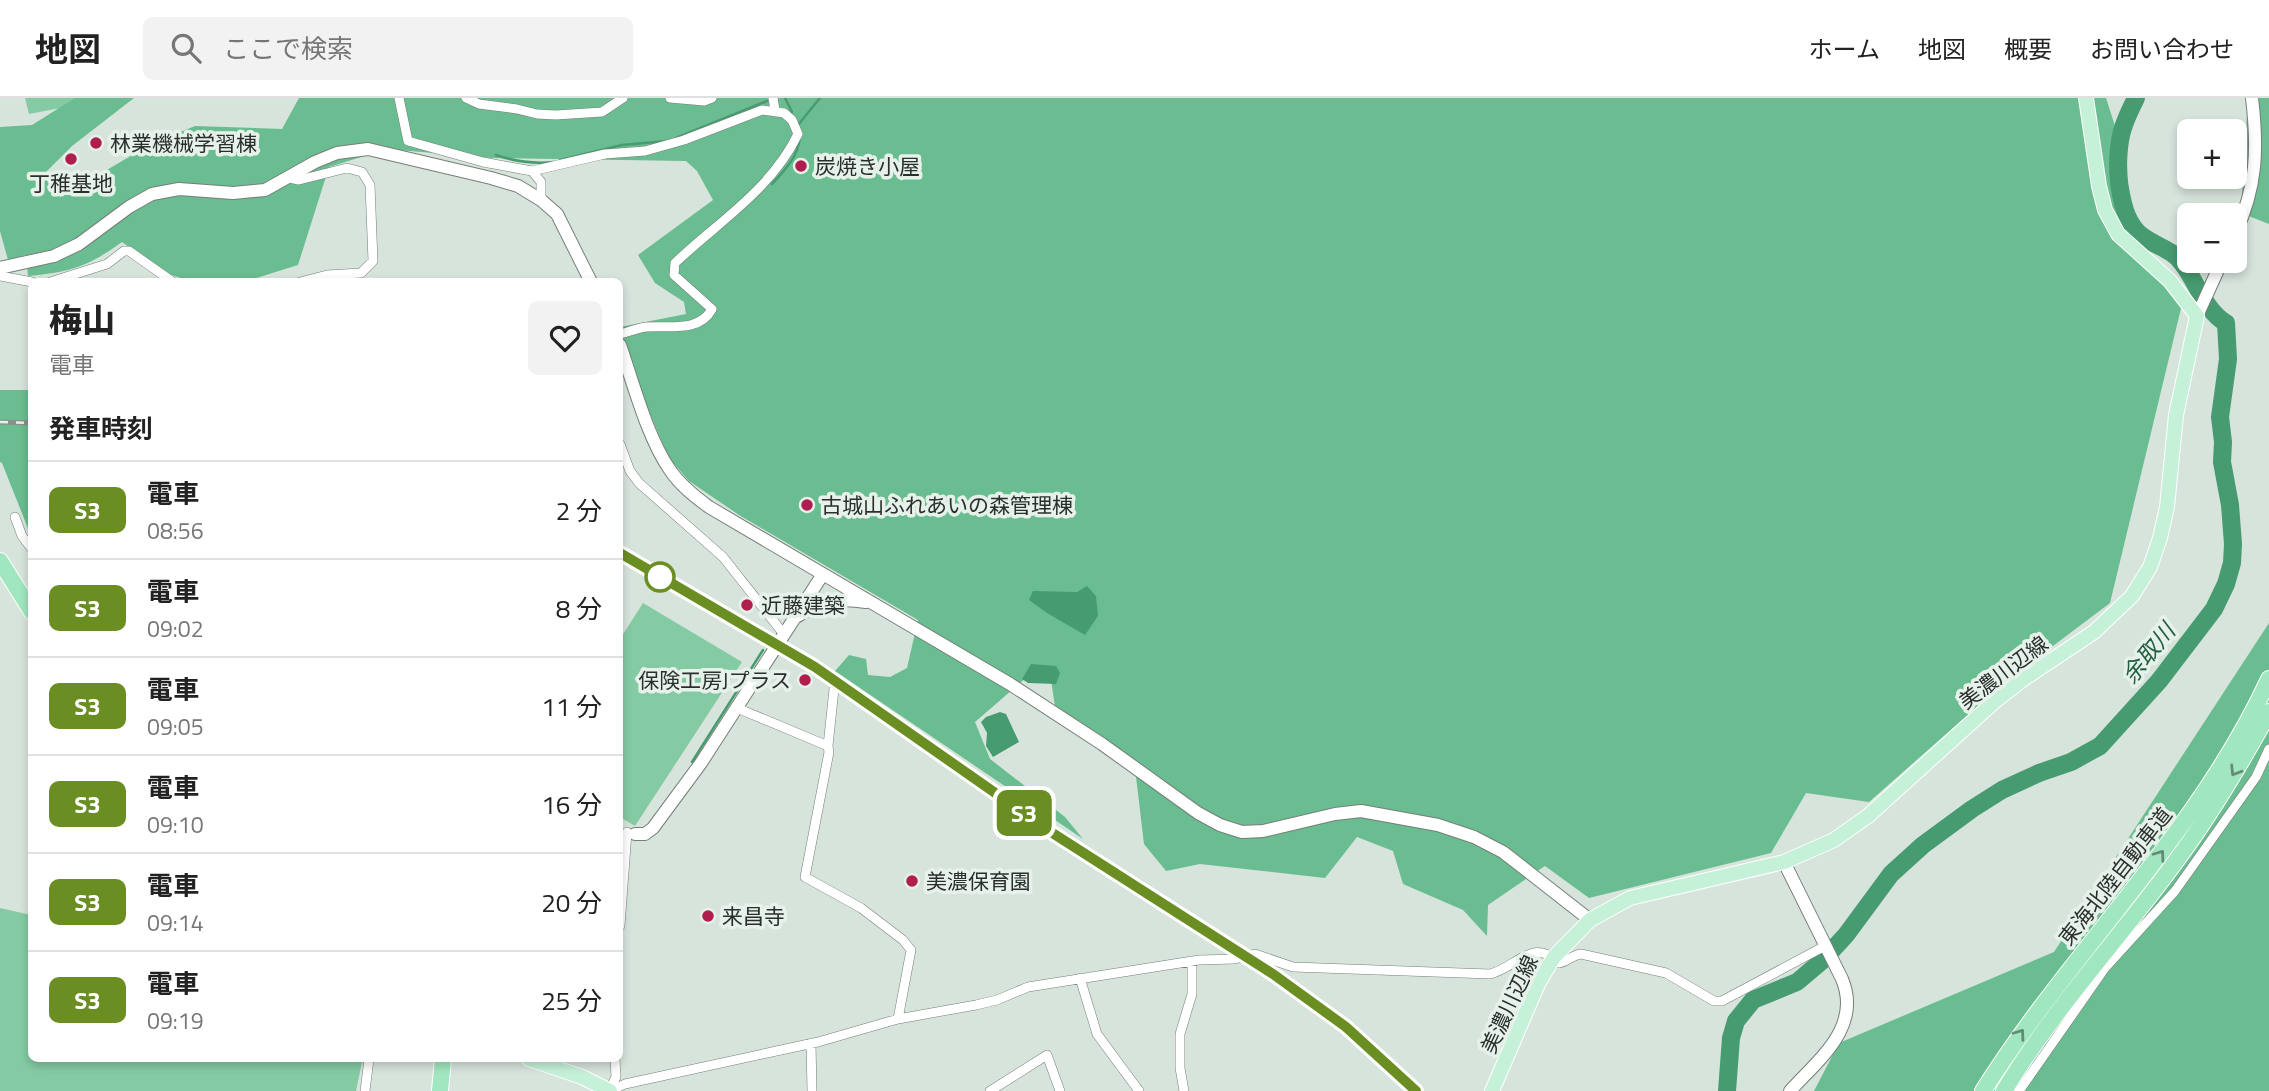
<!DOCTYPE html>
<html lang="ja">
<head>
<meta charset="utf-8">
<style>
	:root { --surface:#fff; --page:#f2f2f2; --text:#222; --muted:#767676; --line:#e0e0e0 }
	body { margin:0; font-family:"Titillium Web","Noto Sans JP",sans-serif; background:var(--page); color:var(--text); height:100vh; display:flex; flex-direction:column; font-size:26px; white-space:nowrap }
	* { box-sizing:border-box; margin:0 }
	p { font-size:23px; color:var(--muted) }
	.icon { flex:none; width:38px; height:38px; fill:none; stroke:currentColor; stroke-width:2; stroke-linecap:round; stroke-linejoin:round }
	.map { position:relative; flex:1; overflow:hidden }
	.drawer { position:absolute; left:28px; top:180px; width:595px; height:784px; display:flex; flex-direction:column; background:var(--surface); border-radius:10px; box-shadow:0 4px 10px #0003 }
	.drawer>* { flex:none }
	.badge { padding:0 14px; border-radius:10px; font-size:24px; line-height:46px }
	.buttons { position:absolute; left:2177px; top:21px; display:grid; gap:14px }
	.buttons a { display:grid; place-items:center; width:70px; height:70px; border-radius:10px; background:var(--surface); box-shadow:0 4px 10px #0003; font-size:35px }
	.map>.badge { position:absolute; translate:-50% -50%; box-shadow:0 0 0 4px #fff }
	h2 { padding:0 21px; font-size:26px; line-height:63px }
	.round { display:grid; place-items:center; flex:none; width:74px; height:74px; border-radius:10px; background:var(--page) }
	.headline { display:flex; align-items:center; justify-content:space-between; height:119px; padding:0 21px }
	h1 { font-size:33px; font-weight:800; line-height:52px }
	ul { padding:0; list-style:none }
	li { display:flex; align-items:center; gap:21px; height:98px; padding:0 21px; border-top:2px solid var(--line) }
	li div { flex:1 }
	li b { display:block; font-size:26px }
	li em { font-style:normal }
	li .badge { min-width:77px; font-weight:700; text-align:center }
	header { display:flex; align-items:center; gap:42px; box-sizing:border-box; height:98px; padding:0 35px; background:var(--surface); border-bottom:2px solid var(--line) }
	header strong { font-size:33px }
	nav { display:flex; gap:38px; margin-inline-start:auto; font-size:24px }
	.search { width:490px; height:63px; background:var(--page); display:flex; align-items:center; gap:18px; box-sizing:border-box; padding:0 24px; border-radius:10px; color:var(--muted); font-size:26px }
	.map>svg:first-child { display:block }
</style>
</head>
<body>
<header>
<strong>地図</strong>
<div class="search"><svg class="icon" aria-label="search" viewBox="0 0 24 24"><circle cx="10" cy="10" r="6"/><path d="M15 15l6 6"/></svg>ここで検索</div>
<nav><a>ホーム</a><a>地図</a><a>概要</a><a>お問い合わせ</a></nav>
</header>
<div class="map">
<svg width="2269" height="993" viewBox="0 0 2269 993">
	<rect width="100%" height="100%" fill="#d7e4dc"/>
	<path fill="#84cba3" d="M25,0H80L66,9L29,16Z
		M643,505L742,564L635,728L620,719V541Z
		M0,810L31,817L32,961H339L362,964L356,993H0Z"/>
	<path fill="#6abd90" d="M75,0H134L72,48L42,78L53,86L100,76L151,46L195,28L282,31L299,0H2106L2115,28L2141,144L2183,202L2110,505L2004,585L1869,704L1806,695L1771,755L1589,800L1545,768L1488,807L1487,838L1463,812L1403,786L1393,753L1357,739L1325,780L1200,766L1166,773L1144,746L1134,662L1055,608L1050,576L1035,572L975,624L990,661L1065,719L1083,741L835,573L849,557L866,561L868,577L890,579L907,570L918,522L739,417L689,383L669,360L620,245V229L686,216L684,204L655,185L638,157L713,102L697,73L686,63L491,60L387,51L329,69L298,167L244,184H192L163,174L122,144C87,169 71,174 28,178L26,157L8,162L0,133V29L32,27Z
		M2248,0H2269V126L2241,115Z
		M31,292H32L31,438L2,365L0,364V292Z
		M2269,525V993H1814L1839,945L2054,854Z"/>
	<path fill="#479b70" d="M1087,488L1096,498L1098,518L1085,537L1047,515L1029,502L1033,493L1077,494Z
		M1031,566L1056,568L1060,575L1056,586L1028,585L1022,581Z
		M1000,614L1006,616L1019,644L993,659L986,648L987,635L981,624L986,619Z"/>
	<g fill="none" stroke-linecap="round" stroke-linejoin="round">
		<path stroke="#479b70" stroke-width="2.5" d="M785,0L792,14
			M798,27L820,0
			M676,40L767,3
			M496,57C516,64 533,66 554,64
			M560,62L622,47L667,43
			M772,86C785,72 798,59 800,39
			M692,664L763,552"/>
		<path stroke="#479b70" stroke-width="18" d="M1727,993L1731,940L1736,923L1753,902L1797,884L1823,862L1846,837L1891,776L1923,747L1972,711L2002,692L2039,675L2071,664L2100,648L2159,583L2214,511L2226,486L2232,465L2233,446L2230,407L2222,364L2223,344L2220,319L2228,261L2226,225C2205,213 2197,184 2182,165C2172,151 2155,148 2142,138C2116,118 2114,58 2123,30C2126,20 2131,10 2136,0"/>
		<defs>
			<path id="street" d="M399,0L408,43L483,64L532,73L605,56L645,53L684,42L762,12L784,15L792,22L798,36C771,92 718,124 675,165L674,177L712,211C699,235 669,227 646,229C638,230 628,234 620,236
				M466,0L479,6L517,11L537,16L556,17L602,14L623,0
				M670,0L704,3L712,0
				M773,0L775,12
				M532,73L541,84V102
				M289,80L299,82L347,70L362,74L370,87L373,163L361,175L327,177L300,184
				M0,178L32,184
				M50,184L107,166L124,153H129L173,184
				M620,346L630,373L639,385L723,459L783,535
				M15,419L22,438L32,451
				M737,610L828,648L829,654L805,779L861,810L903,842L911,852L898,921
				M828,648L834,591
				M620,828L627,734
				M1080,880L1097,936L1139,993
				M811,945L812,993
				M365,993L369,961
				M609,993L625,986L818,944L898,921L976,907L997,902L1028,889L1199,862L1235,861L1255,856L1293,869L1490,876C1517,869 1533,839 1559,865C1567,864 1572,857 1581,856L1666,875L1714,903H1722L1825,848
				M609,993L616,979L615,961
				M990,993L1047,957L1060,993
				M1184,993L1180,970V936L1192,896V863
				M2019,993L2105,870L2175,793L2256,679L2269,651"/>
			<path id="secondary" d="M2235,136C2257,89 2258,51 2252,0
				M0,170L54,158L79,146L129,109L152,96L179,91L233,95L265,92L315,64L337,55L368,51L491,80L518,88L541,102L557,116L591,184
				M2197,218L2222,163
				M620,247C633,284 647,339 670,372C680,387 694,398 709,409L1010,586L1102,646L1198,715L1220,727L1242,734L1263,733L1335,716L1361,713L1438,727L1474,739L1503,754L1590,822
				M798,518C820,502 840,500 866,504
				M635,736H645L653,730L701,665L823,476
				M1784,764L1842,881C1862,929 1819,961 1790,993"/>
			<path id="primary" d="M529,961L582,979L610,993
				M1492,993L1538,886L1554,859L1590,822L1630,800L1784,764L1834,742L1868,718L1994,604L2025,580L2094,534L2132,498L2150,469L2160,440L2167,409L2176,317L2197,218L2170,183L2118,136L2105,112L2099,88L2086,0"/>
			<path id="highway" d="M0,463L32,514
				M440,993L443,961
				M1983,993C2072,852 2198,735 2269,581
				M2004,993C2054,910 2119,841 2176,763C2211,716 2241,665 2269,614"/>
		</defs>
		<use href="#street" stroke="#747f78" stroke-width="10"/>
		<use href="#secondary" stroke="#747f78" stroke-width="14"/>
		<use href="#primary" stroke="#fff" stroke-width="16"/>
		<use href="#highway" stroke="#fff" stroke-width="18"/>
		<use href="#street" stroke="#fff" stroke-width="9"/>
		<use href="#secondary" stroke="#fff" stroke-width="12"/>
		<use href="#primary" stroke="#c6f1d9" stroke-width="14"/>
		<use href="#highway" stroke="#a0e7bf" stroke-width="16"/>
		<defs>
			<path id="rail" d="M0,324L32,325
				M620,455L815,569L1054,736L1273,876L1346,929L1416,993"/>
		</defs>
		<use href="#rail" stroke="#88918b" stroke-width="5"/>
		<use href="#rail" stroke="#e5f1e9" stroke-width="2.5" stroke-dasharray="8" stroke-linecap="butt"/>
	</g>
	<defs><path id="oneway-chevron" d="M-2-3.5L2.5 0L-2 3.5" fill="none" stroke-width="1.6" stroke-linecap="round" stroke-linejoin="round" transform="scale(1.75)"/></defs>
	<g stroke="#658b76">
		<use href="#oneway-chevron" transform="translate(2235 673) rotate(122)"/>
		<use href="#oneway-chevron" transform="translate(2160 757) rotate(-54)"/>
		<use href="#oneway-chevron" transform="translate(2020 936) rotate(-54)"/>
	</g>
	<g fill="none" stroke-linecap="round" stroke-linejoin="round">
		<defs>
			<path id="line" d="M620,455L815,569L1054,736L1273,876L1346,929L1416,993"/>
		</defs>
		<use href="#line" stroke="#fff" stroke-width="16"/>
		<use href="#line" stroke="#6b8e23" stroke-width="10"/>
	</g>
	<g fill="#af1e4d" stroke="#e5f1e9" stroke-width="2.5">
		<circle cx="96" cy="45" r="7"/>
		<circle cx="71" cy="61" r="7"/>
		<circle cx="801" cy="68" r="7"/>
		<circle cx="807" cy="407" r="7"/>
		<circle cx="747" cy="507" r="7"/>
		<circle cx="805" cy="582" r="7"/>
		<circle cx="912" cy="783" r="7"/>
		<circle cx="708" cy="818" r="7"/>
	</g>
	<circle fill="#fff" stroke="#6b8e23" stroke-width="3.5" cx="660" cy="479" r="14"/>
	<g text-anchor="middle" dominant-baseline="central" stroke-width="7" stroke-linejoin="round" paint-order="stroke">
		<g font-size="21" fill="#2a2f2c" stroke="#e5f1e9" text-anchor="start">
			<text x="110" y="45">林業機械学習棟</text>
			<text x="815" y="68">炭焼き小屋</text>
			<text x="71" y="85" text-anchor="middle">丁稚基地</text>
			<text x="821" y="407">古城山ふれあいの森管理棟</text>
			<text x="761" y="507">近藤建築</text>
			<text x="791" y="582" text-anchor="end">保険工房Jプラス</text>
			<text x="926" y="783">美濃保育園</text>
			<text x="722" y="818">来昌寺</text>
		</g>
		<g font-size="21" fill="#2a2f2c" stroke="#e5f1e9">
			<text transform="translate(2003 574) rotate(-37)">美濃川辺線</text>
			<text transform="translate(2115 778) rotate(-52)">東海北陸自動車道</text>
			<text transform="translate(1509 906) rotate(-65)">美濃川辺線</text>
		</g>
		<g font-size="23" font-style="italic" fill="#225f41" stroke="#e5f1e9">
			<text transform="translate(2148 555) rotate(-51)">余取川</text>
		</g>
	</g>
</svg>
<div class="buttons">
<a>+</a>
<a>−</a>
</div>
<b class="badge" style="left:1024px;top:715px;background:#6b8e23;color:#fff">S3</b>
<section class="drawer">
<div class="headline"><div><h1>梅山</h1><p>電車</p></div><a class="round"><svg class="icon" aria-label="heart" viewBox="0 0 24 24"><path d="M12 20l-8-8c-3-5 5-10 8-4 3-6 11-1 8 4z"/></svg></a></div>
<h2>発車時刻</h2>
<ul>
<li><span class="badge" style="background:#6b8e23;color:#fff">S3</span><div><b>電車</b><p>08:56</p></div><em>2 分</em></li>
<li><span class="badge" style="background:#6b8e23;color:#fff">S3</span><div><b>電車</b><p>09:02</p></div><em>8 分</em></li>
<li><span class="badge" style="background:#6b8e23;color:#fff">S3</span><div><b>電車</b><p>09:05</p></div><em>11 分</em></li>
<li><span class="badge" style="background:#6b8e23;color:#fff">S3</span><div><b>電車</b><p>09:10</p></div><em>16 分</em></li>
<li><span class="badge" style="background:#6b8e23;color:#fff">S3</span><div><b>電車</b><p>09:14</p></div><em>20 分</em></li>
<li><span class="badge" style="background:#6b8e23;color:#fff">S3</span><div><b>電車</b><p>09:19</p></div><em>25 分</em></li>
</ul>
</section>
</div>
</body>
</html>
